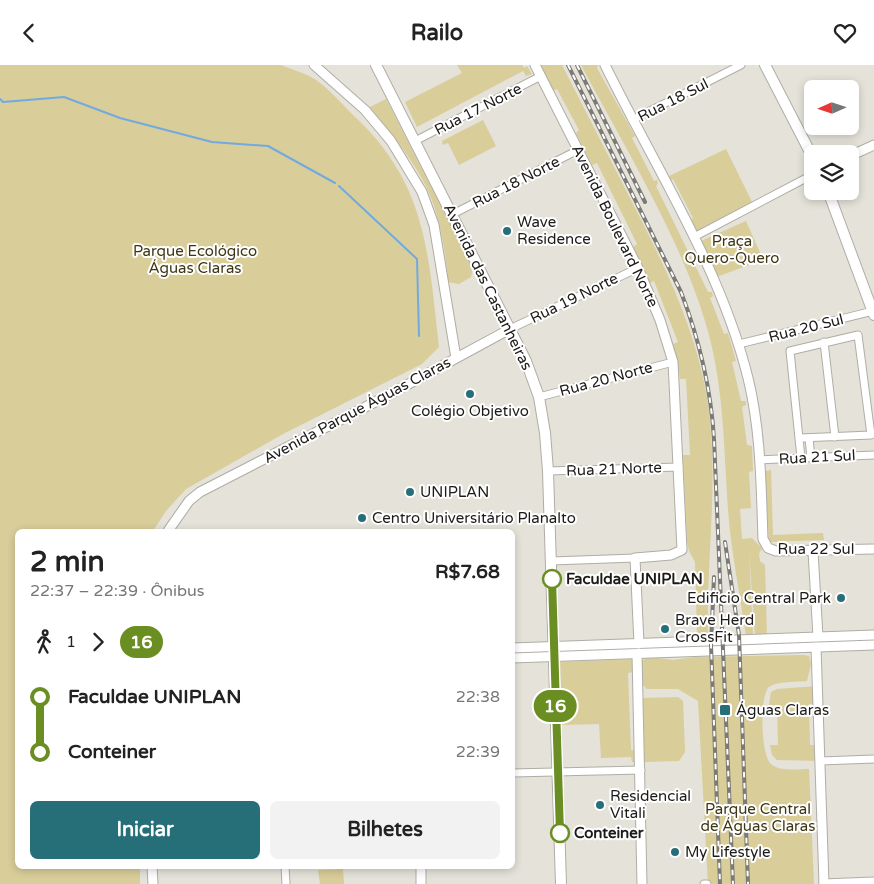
<!DOCTYPE html>
<html lang="pt">
<head>
<meta charset="utf-8">
<style>
	:root { --surface:#fff; --page:#f2f2f2; --text:#222; --muted:#767676; --accent:#266f79 }
	body { margin:0; font-family:"Varela Round",sans-serif; background:var(--page); color:var(--text); height:100vh; display:flex; flex-direction:column; font-size:19px; white-space:nowrap }
	* { box-sizing:border-box; margin:0 }
	p { font-size:16px; color:var(--muted) }
	.icon { flex:none; width:28px; height:28px; fill:none; stroke:currentColor; stroke-width:2; stroke-linecap:round; stroke-linejoin:round }
	.map { position:relative; flex:1; overflow:hidden }
	.side { position:absolute; left:15px; top:464px; width:500px; height:340px; display:flex; flex-direction:column; background:var(--surface); border-radius:8px; box-shadow:0 2px 8px #0003 }
	.side>* { flex:none }
	.badge { padding:0 10px; border-radius:16px; font-size:18px; line-height:32px }
	.needle { width:32px; rotate:267deg }
	.tools { position:absolute; left:804px; top:15px; display:grid; gap:10px }
	.tools a { display:grid; place-items:center; width:55px; height:55px; border-radius:8px; background:var(--surface); box-shadow:0 2px 8px #0003; font-size:25px }
	.map>.badge { position:absolute; translate:-50% -50%; box-shadow:0 0 0 2px #fff }
	.legs { display:flex; align-items:center; gap:8px; height:55px; padding:0 15px; font-size:16px }
	.legs p { margin-inline-start:auto }
	.summary { display:flex; align-items:center; justify-content:space-between; height:85px; padding:0 15px }
	h1 { font-size:28px; font-weight:700; line-height:38px }
	.action { display:flex; gap:10px; margin-top:auto; padding:10px 15px }
	.action a { flex:1; height:58px; border-radius:8px; background:var(--accent); color:#fff; font-size:20px; font-weight:700; line-height:58px; text-align:center }
	.action a+a { background:var(--page); color:var(--text) }
	ul { padding:0 15px; list-style:none }
	li { display:flex; align-items:center; gap:18px; height:55px; font-size:19px }
	li i { display:grid; place-items:center; width:8px; height:100%; margin:0 6px; background:currentColor }
	li i::after { content:''; width:12px; height:12px; margin:-6px; border:4px solid; border-radius:50%; background:var(--surface) }
	li p { margin-inline-start:auto }
	li:first-child i { background:linear-gradient(#0000 50%,currentColor 0) }
	li:last-child i { background:linear-gradient(currentColor 50%,#0000 0) }
	header { display:flex; justify-content:space-between; align-items:center; height:65px; padding:0 15px; background:var(--surface); font-size:22px; font-weight:700 }
	.map>svg:first-child { display:block }
</style>
</head>
<body>
<header><svg class="icon" aria-label="back" viewBox="0 0 24 24"><path d="M15 5l-7 7 7 7"/></svg>Railo<svg class="icon" aria-label="heart" viewBox="0 0 24 24"><path d="M12 20l-8-8c-3-5 5-10 8-4 3-6 11-1 8 4z"/></svg></header>
<div class="map">
<svg width="874" height="819" viewBox="0 0 874 819">
	<rect width="100%" height="100%" fill="#e4e2d9"/>
	<path fill="#d9cd9a" d="M0,0H281C292,5 306,8 316,15C329,24 341,38 352,49C427,118 428,187 439,282L422,299L283,369L186,424L166,446L153,466H18V801H140V819H0Z
		M457,0H522L524,3L527,1L532,9L526,11L523,6L417,62L405,37L462,8Z
		M540,0H562C585,45 608,90 631,135C663,197 695,262 707,332C720,412 706,490 708,570L697,571L695,497L689,486L687,476L683,390H690L686,314H680L678,297L673,279L678,277L654,216L650,218L633,182L637,179L597,98L592,100L576,68L579,65L557,24L553,26Z
		M581,0H598L597,3L635,71L632,73L654,116L657,115L658,118L656,121L708,227H712L713,231L710,233L724,269L728,268L736,296L732,297L741,336H746V340L742,342L747,380L752,381L753,406L749,407L751,443L740,444L742,474L752,473L762,483L759,489L760,496L765,500L767,572H755L749,485L753,571H746C740,529 731,487 728,444C724,386 724,330 710,274C687,183 625,83 581,0Z
		M386,34L473,203L471,212L459,219L448,217C446,192 442,165 434,141C424,108 392,68 368,43Z
		M483,55L496,81L459,100L448,78L443,80L442,76Z
		M726,84L753,139L696,169L689,157L693,153L673,114L670,116L667,112Z
		M746,156L762,192L760,196L719,211L714,208L701,176Z
		M771,405L773,470L823,468L824,475L769,477L765,406Z
		M804,590L809,591L811,599L807,616C797,617 777,616 769,622C759,630 761,691 771,699C780,707 798,704 809,704L814,819H708L698,636L678,624H647L641,618L640,596L651,592L673,595L695,592Z
		M632,594L633,607L628,608L631,685H636L637,697H632L631,692L601,693L599,659L561,660L558,597Z
		M817,621L818,639H809L810,680H819L820,696L777,695L772,690L770,680H778L777,640H769L771,627L777,624Z
		M678,632L683,636L685,687L679,696L644,697L643,633Z
		M343,804L344,819H320L318,805Z"/>
	<g fill="none" stroke-linecap="round" stroke-linejoin="round">
		<path stroke="#72aadf" stroke-width="2" d="M0,34L3,37L64,32L120,53L212,77L268,81L335,118
			M339,121L417,194L419,271"/>
		<defs>
			<path id="minor" d="M632,55L741,0
				M415,76L541,11
				M453,149L578,85
				M694,172L812,110
				M510,264L638,203
				M824,277L835,372
				M739,279L873,246
				M539,332L673,297
				M800,373L871,370L858,270L790,286L801,393
				M809,373L811,393
				M759,395L874,390
				M548,406L679,402
				M552,496L635,493
				M820,696L874,694
				M512,708L641,705
				M285,801L286,819
				M823,818L874,816
				M704,819H707"/>
			<path id="tertiary" d="M314,0L365,45L391,76L422,127L434,160L456,293
				M535,0L638,203L660,255L673,297L682,485L671,490L635,493L639,579
				M605,0C655,102 720,201 748,313C761,366 761,420 763,474L768,483L776,486L874,484
				M850,91L874,80
				M168,466L189,436L200,427L379,335L510,264
				M813,486L818,572
				M816,582L824,819
				M512,583L874,570
				M637,589L642,819
				M512,593L874,580
				M152,801L153,819
				M421,801V819"/>
			<path id="secondary" d="M376,0L526,296L539,332L545,368L548,406L561,819
				M765,0L812,91
				M828,126L874,250"/>
		</defs>
		<use href="#minor" stroke="#afada5" stroke-width="9"/>
		<use href="#tertiary" stroke="#afada5" stroke-width="11"/>
		<use href="#secondary" stroke="#afada5" stroke-width="12"/>
		<use href="#minor" stroke="#fff" stroke-width="7"/>
		<use href="#tertiary" stroke="#fff" stroke-width="9"/>
		<use href="#secondary" stroke="#fff" stroke-width="10"/>
		<defs>
			<path id="rail" d="M568,0L681,227C699,274 711,324 714,374L733,819
				M577,0L645,137
				M725,477L739,570L748,819
				M714,512L711,580L720,819"/>
		</defs>
		<use href="#rail" stroke="#7c7a74" stroke-width="4"/>
		<use href="#rail" stroke="#fff" stroke-width="2" stroke-dasharray="5.5" stroke-linecap="butt"/>
	</g>
	<g fill="none" stroke-linecap="round" stroke-linejoin="round">
		<defs>
			<path id="line-1" d="M552,514L560,768"/>
		</defs>
		<use href="#line-1" stroke="#fff" stroke-width="11"/>
		<use href="#line-1" stroke="#6b8e23" stroke-width="8"/>
	</g>
	<g fill="#266f79" stroke="#fff" stroke-width="2">
		<circle cx="507" cy="166" r="5"/>
		<circle cx="470" cy="329" r="5"/>
		<circle cx="410" cy="427" r="5"/>
		<circle cx="362" cy="453" r="5"/>
		<circle cx="841" cy="533" r="5"/>
		<circle cx="665" cy="564" r="5"/>
		<rect x="719" y="639" width="12" height="12" rx="2.5"/>
		<circle cx="600" cy="740" r="5"/>
		<circle cx="675" cy="787" r="5"/>
	</g>
	<g fill="#fff" stroke="#6b8e23" stroke-width="2.5">
		<circle cx="552" cy="514" r="9"/>
		<circle cx="560" cy="768" r="9"/>
	</g>
	<g text-anchor="middle" dominant-baseline="central" stroke-width="4" stroke-linejoin="round" paint-order="stroke">
		<g font-size="15" fill="#1c1b18" stroke="#fff">
			<text transform="translate(673 35) rotate(-27)">Rua 18 Sul</text>
			<text transform="translate(478 44) rotate(-27)">Rua 17 Norte</text>
			<text transform="translate(516 117) rotate(-27)">Rua 18 Norte</text>
			<text transform="translate(615 161) rotate(64)">Avenida Boulevard Norte</text>
			<text transform="translate(488 222) rotate(64)">Avenida das Castanheiras</text>
			<text transform="translate(574 233) rotate(-26)">Rua 19 Norte</text>
			<text transform="translate(806 263) rotate(-14)">Rua 20 Sul</text>
			<text transform="translate(606 314) rotate(-15)">Rua 20 Norte</text>
			<text transform="translate(357 345) rotate(-28)">Avenida Parque Águas Claras</text>
			<text transform="translate(817 392) rotate(-3)">Rua 21 Sul</text>
			<text transform="translate(614 404) rotate(-2)">Rua 21 Norte</text>
			<text x="816" y="484">Rua 22 Sul</text>
		</g>
		<g font-size="15" fill="#1c1b18" stroke="#fff" text-anchor="start">
			<text x="517" y="157">Wave<tspan x="517" dy="17">Residence</tspan></text>
			<text x="470" y="346" text-anchor="middle">Colégio Objetivo</text>
			<text x="420" y="427">UNIPLAN</text>
			<text x="372" y="453">Centro Universitário Planalto</text>
			<text x="831" y="533" text-anchor="end">Edificio Central Park</text>
			<text x="675" y="555">Brave Herd<tspan x="675" dy="17">CrossFit</tspan></text>
			<text x="736" y="645">Águas Claras</text>
			<text x="610" y="731">Residencial<tspan x="610" dy="17">Vitali</tspan></text>
			<text x="685" y="787">My Lifestyle</text>
		</g>
		<g font-size="15" fill="#3d3614" stroke="#fff">
			<text x="732" y="176">Praça<tspan x="732" dy="17">Quero-Quero</tspan></text>
			<text x="195" y="186">Parque Ecológico<tspan x="195" dy="17">Águas Claras</tspan></text>
			<text x="758" y="744">Parque Central<tspan x="758" dy="17">de Águas Claras</tspan></text>
		</g>
		<g font-size="15" font-weight="bold" fill="#1c1b18" stroke="#fff" text-anchor="start">
			<text x="566" y="514">Faculdae UNIPLAN</text>
			<text x="574" y="768">Conteiner</text>
		</g>
	</g>
</svg>
<div class="tools">
<a><svg class="needle" viewBox="-14 -14 28 28"><path d="M0-13l5 13h-10z" fill="#e53935"/><path d="M0 13l5-13h-10z" fill="#767676"/></svg></a>
<a><svg class="icon" aria-label="layers" viewBox="0 0 24 24"><path d="M12 4l9 5-9 5-9-5zM3 14l9 5 9-5"/></svg></a>
</div>
<b class="badge" style="left:555px;top:641px;background:#6b8e23;color:#fff">16</b>
<section class="side">
<div class="summary"><div><h1>2 min</h1><p>22:37 – 22:39 · Ônibus</p></div><b>R$7.68</b></div>
<div class="legs"><svg class="icon" aria-label="walk" viewBox="0 0 24 24"><circle cx="13" cy="4" r="2"/><path d="M13 8l-2 6 4 7M11 14l-3 7M7 12l3-4h3l4 4"/></svg>1<svg class="icon" aria-label="forward" viewBox="0 0 24 24"><path d="M9 5l7 7-7 7"/></svg><b class="badge" style="background:#6b8e23;color:#fff">16</b></div>
<ul>
<li><i style="color:#6b8e23"></i><b>Faculdae UNIPLAN</b><p>22:38</p></li>
<li><i style="color:#6b8e23"></i><b>Conteiner</b><p>22:39</p></li>
</ul>
<div class="action"><a>Iniciar</a><a>Bilhetes</a></div>
</section>
</div>
</body>
</html>
